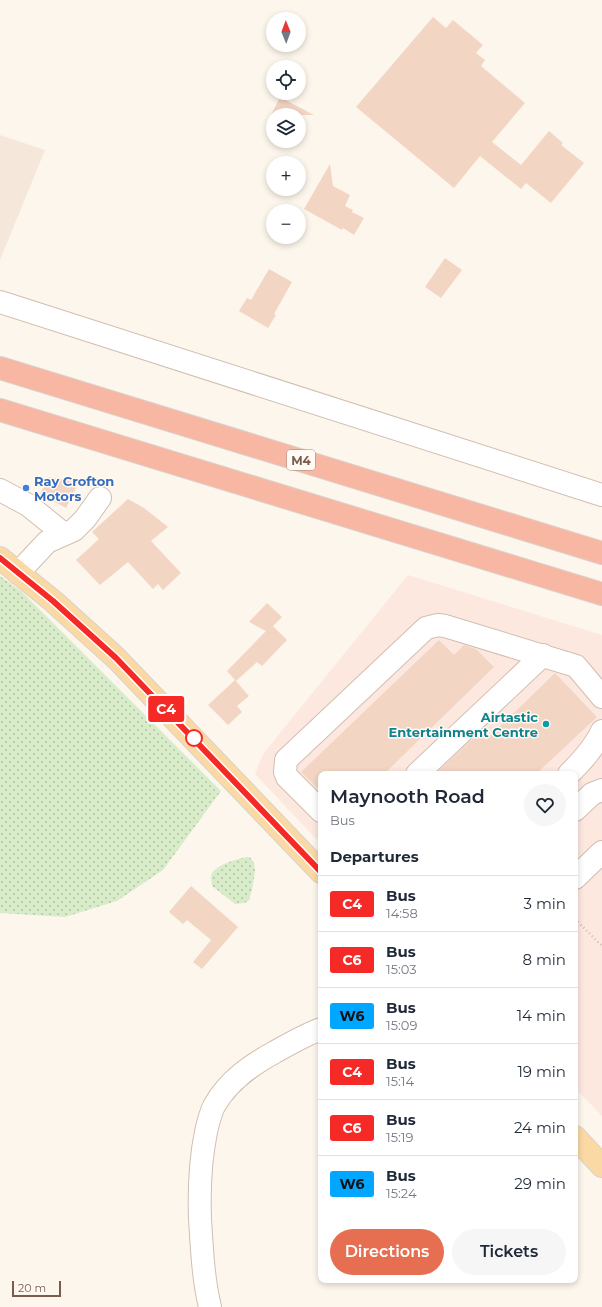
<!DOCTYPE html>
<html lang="en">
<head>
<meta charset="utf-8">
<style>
	:root { --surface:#fff; --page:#f6f6f7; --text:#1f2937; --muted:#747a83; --line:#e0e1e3; --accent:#e76f51 }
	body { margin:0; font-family:Montserrat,sans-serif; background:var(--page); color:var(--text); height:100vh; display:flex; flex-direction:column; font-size:15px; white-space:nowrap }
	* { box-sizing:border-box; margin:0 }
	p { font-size:13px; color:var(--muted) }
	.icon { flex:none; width:22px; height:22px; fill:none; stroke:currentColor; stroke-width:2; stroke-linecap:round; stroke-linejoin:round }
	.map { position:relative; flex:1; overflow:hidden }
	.sheet { position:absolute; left:318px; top:771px; width:260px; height:512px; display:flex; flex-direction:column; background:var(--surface); border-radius:8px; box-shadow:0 2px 6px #0003 }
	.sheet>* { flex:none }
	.badge { padding:0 8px; border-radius:3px; font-size:14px; line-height:26px }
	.needle { width:26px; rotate:359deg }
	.fabs { position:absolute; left:266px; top:12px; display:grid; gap:8px }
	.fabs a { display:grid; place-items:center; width:40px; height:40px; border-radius:50%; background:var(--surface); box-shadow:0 2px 6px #0003; font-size:20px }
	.scale { position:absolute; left:12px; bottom:10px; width:49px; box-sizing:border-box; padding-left:4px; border:2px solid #7a5c4d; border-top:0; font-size:11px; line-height:14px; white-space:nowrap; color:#7a5c4d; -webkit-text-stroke:3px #fffaf3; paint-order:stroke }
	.map>.badge { position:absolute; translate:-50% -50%; box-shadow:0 0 0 2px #fff }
	h2 { padding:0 12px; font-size:15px; line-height:36px }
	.round { display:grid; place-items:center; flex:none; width:42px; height:42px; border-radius:21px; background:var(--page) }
	.headline { display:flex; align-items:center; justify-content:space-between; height:68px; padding:0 12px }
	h1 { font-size:19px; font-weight:600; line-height:30px }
	.button { display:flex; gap:8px; margin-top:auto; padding:8px 12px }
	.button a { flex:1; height:46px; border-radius:24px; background:var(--accent); color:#fff; font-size:16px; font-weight:600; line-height:46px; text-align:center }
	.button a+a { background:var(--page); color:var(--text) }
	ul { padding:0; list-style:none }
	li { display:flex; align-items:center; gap:12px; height:56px; padding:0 12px; border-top:1px solid var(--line) }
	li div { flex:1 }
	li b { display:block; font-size:15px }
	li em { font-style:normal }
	li .badge { min-width:44px; font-weight:700; text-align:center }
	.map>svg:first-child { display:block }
</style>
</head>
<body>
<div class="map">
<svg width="602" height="1307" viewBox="0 0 602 1307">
	<defs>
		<pattern id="grass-dots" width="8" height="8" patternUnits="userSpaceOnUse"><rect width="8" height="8" fill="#d8ecc9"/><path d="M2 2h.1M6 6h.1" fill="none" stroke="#b4c2a5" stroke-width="1.8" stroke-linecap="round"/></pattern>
	</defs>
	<rect width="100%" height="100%" fill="#fdf6ec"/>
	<path fill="#f5e8da" d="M0,135L45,150L0,260Z"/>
	<path fill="#fde8e0" d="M408,575L602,635V1116L575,1088V774H321V844L255,774L263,754Z"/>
	<path fill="url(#grass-dots)" d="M0,576L21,591L221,791L163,870L117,901L65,917L0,913Z
		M247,857L251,858L254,863L255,871L252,890L249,900L245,903L235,904L212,886C212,883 211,879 211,876C214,865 237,859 247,857Z"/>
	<path fill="#f3d5c3" d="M433,17L446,28L453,20L483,45L476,53L485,60L481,66L525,103L492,142L521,165L549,131L563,143L561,145L584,163L551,203L526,183L521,189L480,156L454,188L356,107Z
		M280,97L314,115H271Z
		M330,164L333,186L350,195L345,206L353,210L352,212L364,218L354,235L343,228L342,230L304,209Z
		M445,258L462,270L441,298L425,287Z
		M269,269L292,282L274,314L276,315L268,328L239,311L247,298L251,300Z
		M49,477L79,482L66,508L40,494Z
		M128,499L144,508L168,527L151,541L181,573L163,590L158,584L153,589L128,562L100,585L76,560L99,539L92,532Z
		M267,603L282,617L273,626L287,640L262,666L257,662L236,681L227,671L266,631L249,622Z
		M439,640L454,655L464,645L476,649L494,667L384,774H321V792L301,772Z
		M555,673L597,717L536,774H435L479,733L486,740Z
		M235,680L249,696L237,706L242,712L228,725L208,705Z
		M191,886L238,927L202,969L193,962L211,940L187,920L183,924L169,912Z"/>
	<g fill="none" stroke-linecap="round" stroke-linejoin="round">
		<defs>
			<path id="minor" d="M0,302L602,495
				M0,490L28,505L64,534
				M18,573L47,542L74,530L85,519L100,498
				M417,774L543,655
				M569,774C582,761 594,748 602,731
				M575,810L592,794L602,790
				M321,811L287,777L285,772L286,760L426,628L438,625L445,626L576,666L602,697
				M575,878L602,852
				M210,1307C203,1278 202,1249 200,1219C199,1190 200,1161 206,1132C208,1123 210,1114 214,1106C228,1081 251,1065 275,1052C289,1044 305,1035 321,1029"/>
			<path id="major" d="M0,558L53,601L116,658L321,872
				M575,1137L602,1166"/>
			<path id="highway" d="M0,368L602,553
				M0,410L602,594"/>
		</defs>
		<use href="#minor" stroke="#d1beb0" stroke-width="24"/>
		<use href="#major" stroke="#dad1cd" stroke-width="24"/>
		<use href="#highway" stroke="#dad1cd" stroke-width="24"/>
		<path stroke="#d9b8a5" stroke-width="2.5" stroke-dasharray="1 3" stroke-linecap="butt" d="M575,919L602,946"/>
		<use href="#minor" stroke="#fff" stroke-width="22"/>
		<use href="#major" stroke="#fbd9a5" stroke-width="22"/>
		<use href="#highway" stroke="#f7b7a3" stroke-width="22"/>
	</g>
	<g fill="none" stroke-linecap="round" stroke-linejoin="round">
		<defs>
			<path id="line" d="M0,558L53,601L116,658L321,872"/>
		</defs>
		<use href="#line" stroke="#fff" stroke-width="9"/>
		<use href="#line" stroke="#f52a26" stroke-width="6"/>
	</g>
	<circle fill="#3f7fe0" stroke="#fffaf3" stroke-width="1.5" cx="26" cy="488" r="4"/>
	<circle fill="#0f9aa8" stroke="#fffaf3" stroke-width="1.5" cx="546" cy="724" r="4"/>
	<circle fill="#fff" stroke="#f52a26" stroke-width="2" cx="194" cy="738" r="8"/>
	<g text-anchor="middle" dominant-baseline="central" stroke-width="3" stroke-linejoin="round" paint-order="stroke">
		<rect fill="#fffaf3" stroke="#a28b7f" stroke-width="1" x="287" y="450" width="28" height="20" rx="3"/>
		<g font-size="12" font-weight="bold" fill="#7a5c4d">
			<text x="301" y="460">M4</text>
		</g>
		<g font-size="13" font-weight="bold" fill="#366cbe" stroke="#fffaf3" text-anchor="start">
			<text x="34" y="481">Ray Crofton<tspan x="34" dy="15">Motors</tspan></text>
		</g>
		<g font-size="13" font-weight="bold" fill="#0d838f" stroke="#fffaf3" text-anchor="end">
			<text x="538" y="717">Airtastic<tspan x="538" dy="15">Entertainment Centre</tspan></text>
		</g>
	</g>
</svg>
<div class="fabs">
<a><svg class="needle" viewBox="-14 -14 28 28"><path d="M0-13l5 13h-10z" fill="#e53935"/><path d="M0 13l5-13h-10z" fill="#747a83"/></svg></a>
<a><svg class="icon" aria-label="locate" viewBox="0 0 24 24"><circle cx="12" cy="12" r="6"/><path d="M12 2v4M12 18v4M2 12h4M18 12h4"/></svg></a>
<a><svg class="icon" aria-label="layers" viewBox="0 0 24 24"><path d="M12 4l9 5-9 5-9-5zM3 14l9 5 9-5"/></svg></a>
<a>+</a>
<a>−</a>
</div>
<div class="scale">20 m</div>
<b class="badge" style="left:166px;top:709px;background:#f52a26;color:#fff">C4</b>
<section class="sheet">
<div class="headline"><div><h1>Maynooth Road</h1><p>Bus</p></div><a class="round"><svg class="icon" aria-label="heart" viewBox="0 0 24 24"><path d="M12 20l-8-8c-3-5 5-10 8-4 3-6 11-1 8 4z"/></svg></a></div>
<h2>Departures</h2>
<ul>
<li><span class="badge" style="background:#f52a26;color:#fff">C4</span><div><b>Bus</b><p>14:58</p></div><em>3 min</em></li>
<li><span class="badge" style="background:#f52a26;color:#fff">C6</span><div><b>Bus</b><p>15:03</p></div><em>8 min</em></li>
<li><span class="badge" style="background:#00a6ff;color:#111">W6</span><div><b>Bus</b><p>15:09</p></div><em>14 min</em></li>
<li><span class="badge" style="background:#f52a26;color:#fff">C4</span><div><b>Bus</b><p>15:14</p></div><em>19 min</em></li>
<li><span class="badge" style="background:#f52a26;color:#fff">C6</span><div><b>Bus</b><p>15:19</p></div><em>24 min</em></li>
<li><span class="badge" style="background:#00a6ff;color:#111">W6</span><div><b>Bus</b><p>15:24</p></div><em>29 min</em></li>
</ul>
<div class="button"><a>Directions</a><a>Tickets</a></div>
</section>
</div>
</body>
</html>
